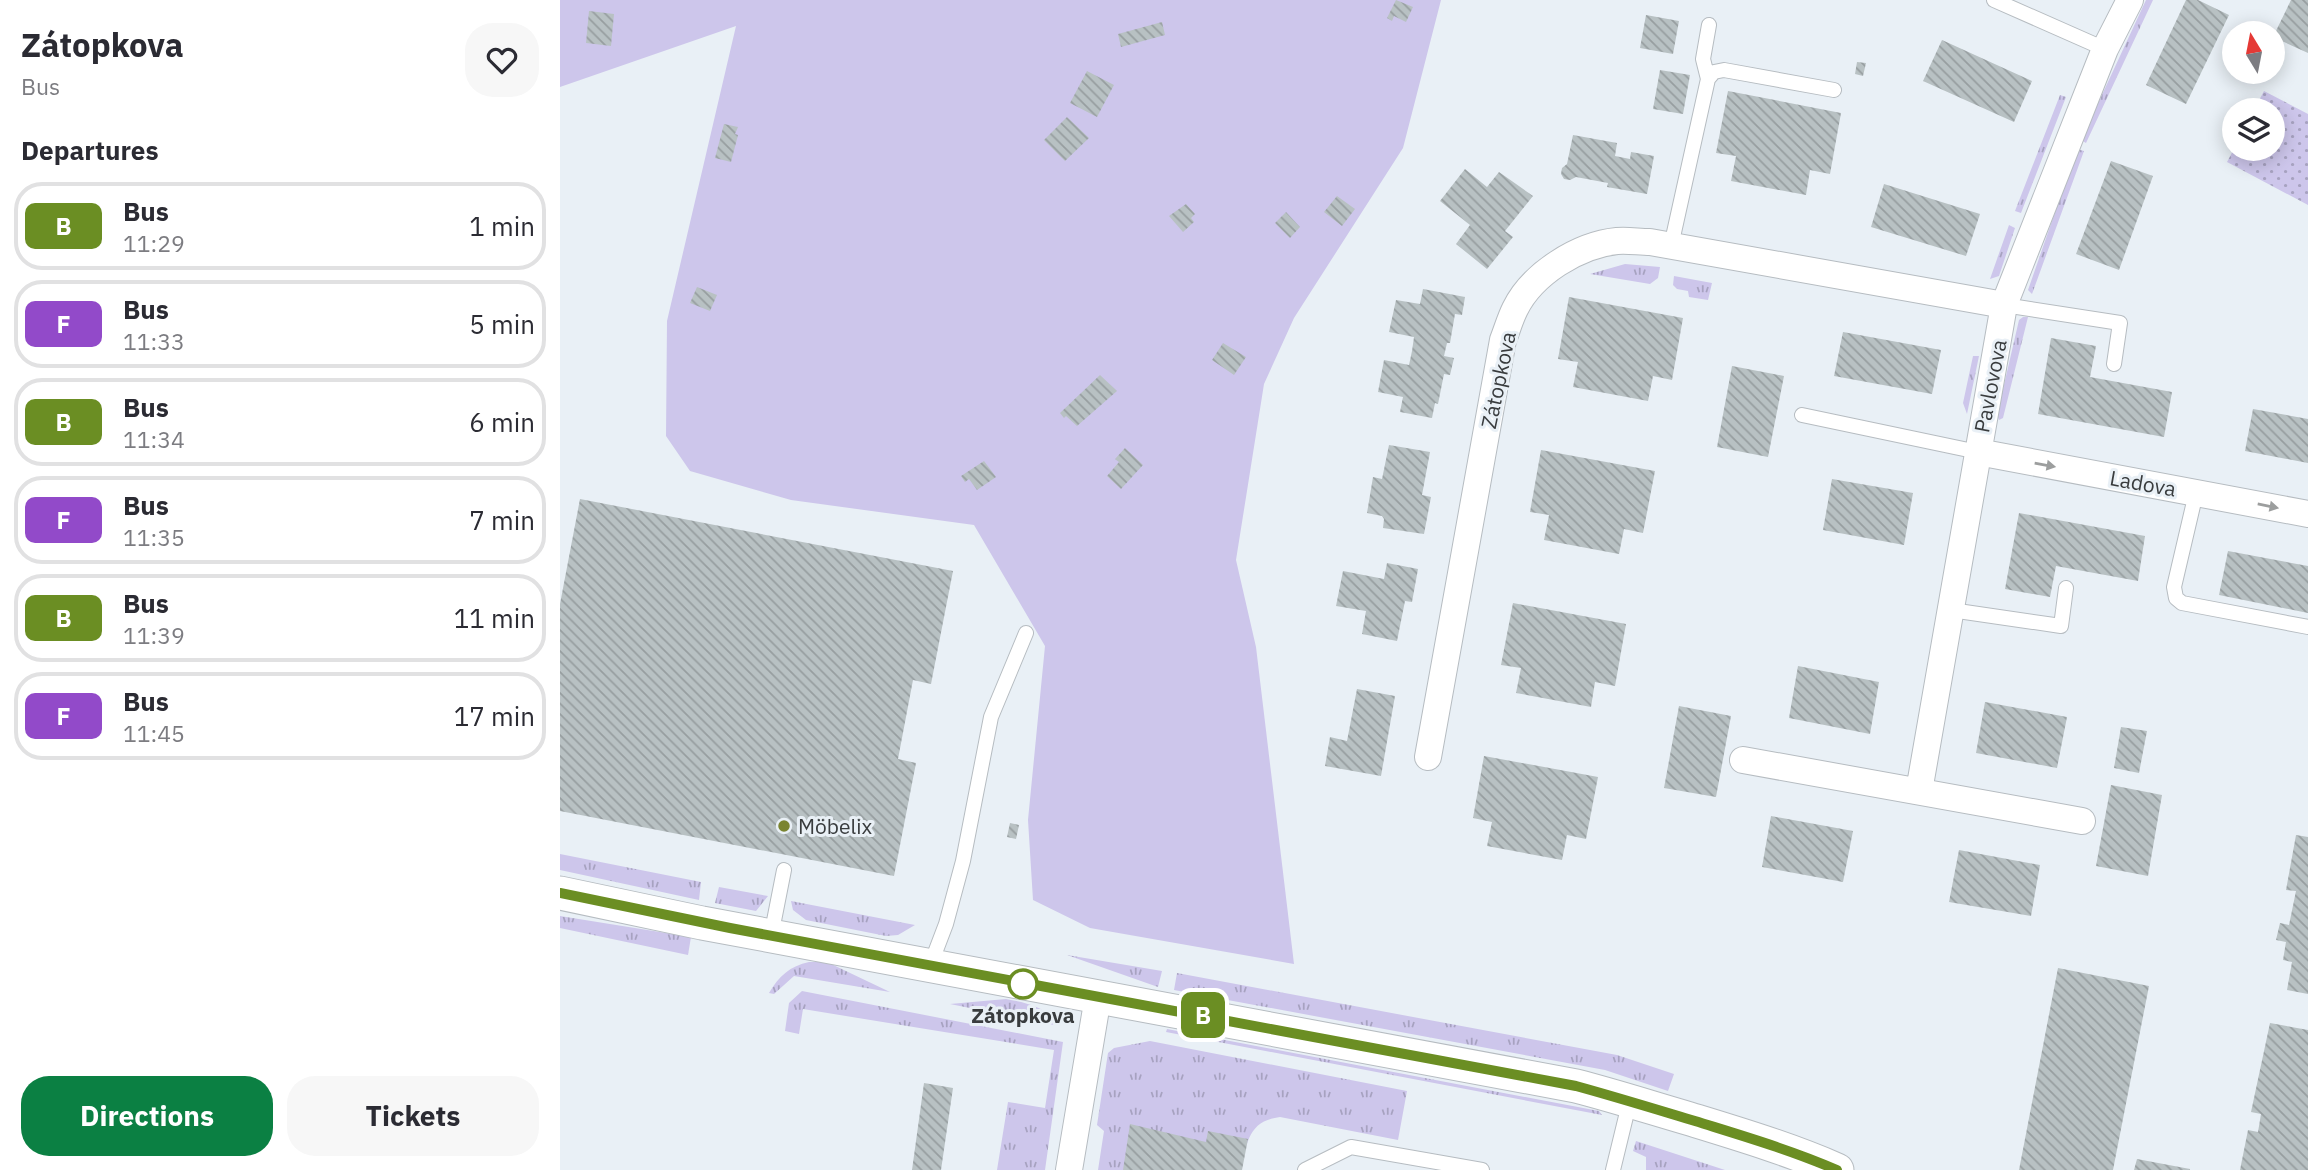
<!DOCTYPE html>
<html lang="en">
<head>
<meta charset="utf-8">
<style>
	:root { --surface:#fff; --page:#f7f7f7; --text:#2b2b33; --muted:#7c7c81; --line:#e1e1e2; --accent:#0b8043 }
	body { margin:0; font-family:"IBM Plex Sans",sans-serif; background:var(--page); color:var(--text); height:100vh; display:flex; flex-direction:column; font-size:26px; white-space:nowrap }
	* { box-sizing:border-box; margin:0 }
	p { font-size:23px; color:var(--muted) }
	.icon { flex:none; width:38px; height:38px; fill:none; stroke:currentColor; stroke-width:2; stroke-linecap:round; stroke-linejoin:round }
	.map { position:relative; flex:1; overflow:hidden }
	.sheet { display:flex; flex-direction:column; background:var(--surface); width:560px }
	.sheet>* { flex:none }
	.badge { padding:0 14px; border-radius:10px; font-size:24px; line-height:46px }
	.needle { width:46px; rotate:350deg }
	.controls { position:absolute; left:1662px; top:21px; display:grid; gap:14px }
	.controls a { display:grid; place-items:center; width:63px; height:63px; border-radius:50%; background:var(--surface); box-shadow:0 4px 18px #0003; font-size:35px }
	.map>.badge { position:absolute; translate:-50% -50%; box-shadow:0 0 0 4px #fff }
	h2 { padding:0 21px; font-size:26px; line-height:63px }
	.round { display:grid; place-items:center; flex:none; width:74px; height:74px; border-radius:28px; background:var(--page) }
	.overview { display:flex; align-items:center; justify-content:space-between; height:119px; padding:0 21px }
	h1 { font-size:33px; font-weight:700; line-height:52px }
	.action { display:flex; gap:14px; margin-top:auto; padding:14px 21px }
	.action a { flex:1; height:80px; border-radius:28px; background:var(--accent); color:#fff; font-size:28px; font-weight:700; line-height:80px; text-align:center }
	.action a+a { background:var(--page); color:var(--text) }
	ul { padding:0; list-style:none }
	li { display:flex; align-items:center; gap:21px; height:88px; margin:0 14px 10px; padding:0 7px; border:4px solid var(--line); border-radius:28px }
	li div { flex:1 }
	li b { display:block; font-size:26px }
	li em { font-style:normal }
	li .badge { min-width:77px; font-weight:700; text-align:center }
	main { display:flex; flex:1; min-height:0 }
	.map>svg:first-child { display:block }
</style>
</head>
<body>
<main>
<section class="sheet">
<div class="overview"><div><h1>Zátopkova</h1><p>Bus</p></div><a class="round"><svg class="icon" aria-label="heart" viewBox="0 0 24 24"><path d="M12 20l-8-8c-3-5 5-10 8-4 3-6 11-1 8 4z"/></svg></a></div>
<h2>Departures</h2>
<ul>
<li><span class="badge" style="background:#6b8e23;color:#fff">B</span><div><b>Bus</b><p>11:29</p></div><em>1 min</em></li>
<li><span class="badge" style="background:#924ac9;color:#fff">F</span><div><b>Bus</b><p>11:33</p></div><em>5 min</em></li>
<li><span class="badge" style="background:#6b8e23;color:#fff">B</span><div><b>Bus</b><p>11:34</p></div><em>6 min</em></li>
<li><span class="badge" style="background:#924ac9;color:#fff">F</span><div><b>Bus</b><p>11:35</p></div><em>7 min</em></li>
<li><span class="badge" style="background:#6b8e23;color:#fff">B</span><div><b>Bus</b><p>11:39</p></div><em>11 min</em></li>
<li><span class="badge" style="background:#924ac9;color:#fff">F</span><div><b>Bus</b><p>11:45</p></div><em>17 min</em></li>
</ul>
<div class="action"><a>Directions</a><a>Tickets</a></div>
</section>
<div class="map">
<svg width="1748" height="1170" viewBox="0 0 1748 1170">
	<defs>
		<pattern id="grass-tufts" width="24" height="20" patternUnits="userSpaceOnUse" patternTransform="scale(1.75)"><rect width="24" height="20" fill="#cdc6eb"/><path d="M3 7l-1-3M5 7V3M7 7l1-3M15 17l-1-3M17 17v-4M19 17l1-3" fill="none" stroke="#a7a2c0"/></pattern>
		<pattern id="park-dots" width="8" height="8" patternUnits="userSpaceOnUse" patternTransform="scale(1.75)"><rect width="8" height="8" fill="#cdc6eb"/><path d="M2 2h.1M6 6h.1" fill="none" stroke="#a7a2c0" stroke-width="1.8" stroke-linecap="round"/></pattern>
		<pattern id="building-back-hatch" width="6" height="6" patternUnits="userSpaceOnUse" patternTransform="scale(1.75)"><rect width="6" height="6" fill="#b8c1c3"/><path d="M-1 5l2 2M0 0l6 6M5-1l2 2" fill="none" stroke="#979ea0"/></pattern>
	</defs>
	<rect width="100%" height="100%" fill="#e9f0f6"/>
	<path fill="url(#grass-tufts)" d="M1586,0H1593L1526,143L1521,140Z
		M1500,95L1506,97L1461,213L1455,211Z
		M1517,149L1524,151L1472,294L1468,290Z
		M1449,225L1455,228L1439,276L1430,279Z
		M1065,264L1100,267L1098,278L1090,284L1030,274Z
		M1114,276L1152,283L1148,300L1129,297L1128,291L1117,289L1113,285Z
		M1463,317H1468L1443,418L1439,420L1437,415L1459,320Z
		M1413,356H1419L1407,414L1403,403Z
		M0,854L141,882L139,900L0,870Z
		M159,887L208,896L196,911L155,903Z
		M231,901L355,925L338,935L326,936L246,920L233,910Z
		M0,916L131,937L128,955L0,928Z
		M507,955L602,971L598,987Z
		M249,962H267L330,992L234,976L214,994L209,993C219,976 230,966 249,962Z
		M617,973L1057,1055L1114,1074L1108,1091L1045,1070L614,990Z
		M242,991L503,1042L485,1170H437L448,1102L485,1108L494,1050L243,1009L239,1034L225,1031L229,1003Z
		M446,999C467,1003 486,1006 499,1026L390,1004Z
		M607,1029L1039,1111L1042,1115L606,1032Z
		M590,1041L847,1091L838,1140L720,1117C688,1121 687,1143 681,1170H538L544,1131L537,1125L548,1053L554,1048Z
		M1076,1141L1165,1170H1086V1157L1073,1151Z"/>
	<path fill="url(#park-dots)" d="M1704,91L1748,114V205L1667,162L1675,147L1713,149V110H1694Z"/>
	<path fill="#cdc6eb" d="M0,0H881L843,148L734,318L704,384L676,560L696,647L734,964L530,928L473,900L468,820L485,646L414,525L231,500L130,471L106,436L107,321L176,26L0,87Z"/>
	<path fill="url(#building-back-hatch)" d="M836,0L853,7L846,22L834,16L832,21L827,18Z
		M1626,0H1638L1669,15L1626,104L1586,85Z
		M1731,0H1748V53L1713,37Z
		M29,11L54,14L51,46L26,43Z
		M1086,15L1119,21L1113,54L1080,48Z
		M602,22L605,35L561,47L558,34Z
		M1382,40L1472,81L1454,122L1363,81Z
		M1297,62L1306,63L1303,76L1295,74Z
		M1100,70L1130,75L1123,114L1093,109Z
		M527,71L554,85L537,117L510,103Z
		M1168,91L1281,113L1270,174L1250,170L1246,195L1171,181L1176,156L1156,153Z
		M507,117L529,138L505,161L484,140Z
		M164,124L178,127L175,134L178,135L171,162L155,158Z
		M1013,135L1057,143L1055,156L1070,159L1071,152L1094,156L1087,194L1047,187L1048,183L1016,177L1010,180L1004,179L1001,174L1002,168L1007,164Z
		M1551,161L1593,176L1559,270L1516,254Z
		M905,169L927,187L939,172L973,196L945,231L953,237L927,269L896,244L910,225L880,201Z
		M1324,184L1420,214L1406,256L1311,227Z
		M777,196L795,209L782,226L764,212Z
		M626,204L635,214L631,218L634,222L623,232L609,216Z
		M726,212L740,227L730,238L715,223Z
		M137,287L157,295L150,311L130,303Z
		M863,289L905,297L902,315L895,314L890,343H887L884,356L894,358L890,375L884,374L878,404L875,403L872,418L840,412L843,397L818,392L824,360L849,365L852,351L854,337L829,332L836,300L860,304Z
		M1009,297L1123,318L1112,380L1093,376L1088,401L1013,387L1018,362L998,359Z
		M1283,332L1381,350L1372,394L1274,376Z
		M1491,338L1536,346L1530,377L1612,392L1604,437L1478,414Z
		M663,343L686,357L674,375L652,360Z
		M1172,366L1224,376L1208,457L1157,447Z
		M540,375L557,391L517,426L506,416L504,418L500,413Z
		M1693,409L1748,419V463L1685,451Z
		M829,445L870,452L862,495L871,497L864,534L823,528L824,519L822,516L807,513L813,477L822,479Z
		M565,448L583,465L561,489L547,476L559,462L555,459Z
		M981,450L1095,471L1083,533L1064,529L1059,554L984,540L989,515L970,512Z
		M424,461L436,477L417,490L409,479L405,482L401,476Z
		M1272,479L1353,493L1344,545L1263,530Z
		M20,499L393,571L371,684L353,680L338,759L356,763L334,876L0,811V604Z
		M1459,513L1585,536L1578,581L1496,566L1490,597L1445,589Z
		M1668,551L1748,566V613L1659,595Z
		M827,563L858,569L852,602L845,601L837,641L802,634L806,611L776,606L783,571L824,579Z
		M953,603L1066,624L1055,686L1035,682L1031,707L956,693L961,668L941,665Z
		M1238,666L1319,682L1310,734L1229,718Z
		M797,689L835,696L821,776L765,766L770,737L787,741Z
		M1425,702L1507,717L1497,768L1416,753Z
		M1119,706L1171,716L1156,797L1104,788Z
		M1561,727L1587,731L1579,773L1554,768Z
		M924,756L1038,777L1026,839L1007,835L1002,860L927,846L932,822L913,818Z
		M1551,785L1602,795L1588,876L1536,866Z
		M1211,816L1293,831L1283,882L1202,867Z
		M450,823L459,825L456,839L447,837Z
		M1736,835L1748,837V994L1727,990L1732,962L1723,960L1726,942L1716,940L1720,923L1729,925L1736,891L1726,890Z
		M1399,850L1480,865L1471,916L1389,902Z
		M1498,968L1589,986L1553,1170H1459Z
		M1710,1023L1748,1030V1170H1680L1688,1130L1698,1132L1701,1114L1691,1112Z
		M364,1083L393,1088L381,1170H352Z
		M570,1124L646,1142L648,1131L688,1139L682,1170H563Z
		M1577,1159L1630,1169V1170H1574Z"/>
	<g fill="none" stroke-linecap="round" stroke-linejoin="round">
		<defs>
			<path id="service" d="M1434,0L1545,49
				M1148,79L1154,72L1164,70L1274,90
				M1111,246L1148,79L1143,59L1149,25
				M1444,305L1560,323L1554,364
				M1242,415L1418,452
				M1636,493L1614,587L1616,598L1622,603L1748,627
				M1391,610L1501,626L1506,588
				M211,936L224,870
				M370,966L386,924L403,861L431,717L466,633
				M745,1170L791,1147L922,1170
				M1053,1170L1070,1100"/>
			<path id="minor" d="M1418,452L1748,514
				M868,757L943,340C947,330 950,319 955,309C972,274 1018,245 1057,241C1068,240 1079,242 1090,242L1444,305
				M1183,760L1522,821
				M1359,791L1444,305L1545,49L1570,0
				M509,1170L538,997"/>
			<path id="tertiary" d="M0,893L142,923L1016,1086C1055,1096 1092,1108 1130,1119C1179,1134 1229,1149 1277,1170"/>
		</defs>
		<use href="#service" stroke="#b6bcc1" stroke-width="16"/>
		<use href="#minor" stroke="#b6bcc1" stroke-width="28"/>
		<use href="#tertiary" stroke="#b6bcc1" stroke-width="35"/>
		<use href="#service" stroke="#fff" stroke-width="14"/>
		<use href="#minor" stroke="#fff" stroke-width="26"/>
		<use href="#tertiary" stroke="#fff" stroke-width="33"/>
	</g>
	<defs><path id="oneway-solid" d="M-6-.8H1V-3.2L6.5 0L1 3.2V.8H-6Z" transform="scale(1.75)"/></defs>
	<g fill="#9c9e9e">
		<use href="#oneway-solid" transform="translate(1485 465) rotate(10)"/>
		<use href="#oneway-solid" transform="translate(1708 506) rotate(11)"/>
	</g>
	<g fill="none" stroke-linecap="round" stroke-linejoin="round">
		<defs>
			<path id="line" d="M0,893L170,928L1016,1086C1056,1097 1095,1109 1135,1121C1183,1136 1231,1150 1277,1170"/>
		</defs>
		<use href="#line" stroke="#fff" stroke-width="16"/>
		<use href="#line" stroke="#6b8e23" stroke-width="10"/>
	</g>
	<circle fill="#7a8430" stroke="#e9f0f6" stroke-width="2.5" cx="224" cy="826" r="7"/>
	<circle fill="#fff" stroke="#6b8e23" stroke-width="3.5" cx="463" cy="984" r="14"/>
	<g text-anchor="middle" dominant-baseline="central" stroke-width="6" stroke-linejoin="round" paint-order="stroke">
		<g font-size="21" fill="#393c3e" stroke="#e9f0f6">
			<text transform="translate(938 380) rotate(-78)">Zátopkova</text>
			<text transform="translate(1430 386) rotate(-79)">Pavlovova</text>
			<text transform="translate(1583 483) rotate(10)">Ladova</text>
		</g>
		<g font-size="21" fill="#393c3e" stroke="#e9f0f6" text-anchor="start">
			<text x="238" y="826">Möbelix</text>
		</g>
		<g font-size="21" font-weight="bold" fill="#393c3e" stroke="#e9f0f6">
			<text x="463" y="1015">Zátopkova</text>
		</g>
	</g>
</svg>
<div class="controls">
<a><svg class="needle" viewBox="-14 -14 28 28"><path d="M0-13l5 13h-10z" fill="#e53935"/><path d="M0 13l5-13h-10z" fill="#7c7c81"/></svg></a>
<a><svg class="icon" aria-label="layers" viewBox="0 0 24 24"><path d="M12 4l9 5-9 5-9-5zM3 14l9 5 9-5"/></svg></a>
</div>
<b class="badge" style="left:643px;top:1015px;background:#6b8e23;color:#fff">B</b>
</div>
</main>
</body>
</html>
